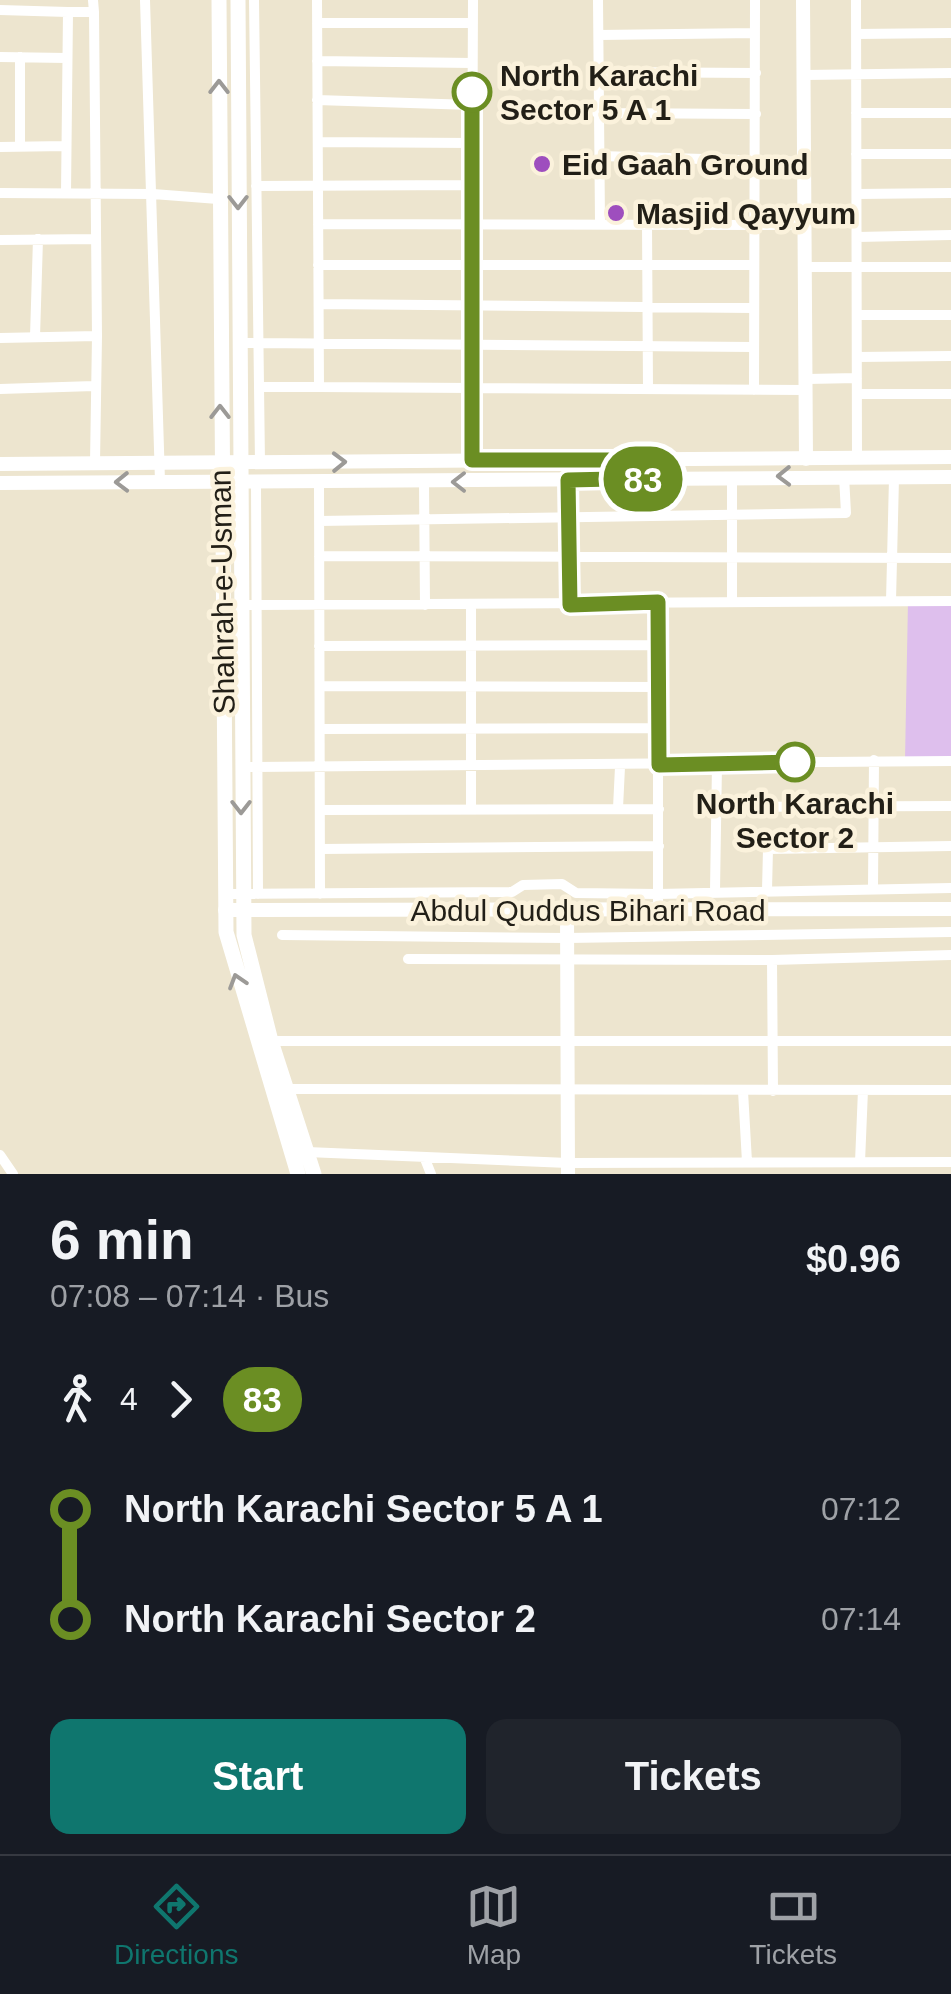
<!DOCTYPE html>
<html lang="en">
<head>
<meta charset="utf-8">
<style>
	:root { --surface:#171b24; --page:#20242c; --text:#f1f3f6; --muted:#9ea1a6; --line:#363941; --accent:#0f766e }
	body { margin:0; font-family:Helvetica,sans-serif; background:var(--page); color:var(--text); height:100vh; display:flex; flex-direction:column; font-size:38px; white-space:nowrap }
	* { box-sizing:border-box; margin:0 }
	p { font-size:32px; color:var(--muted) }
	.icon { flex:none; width:55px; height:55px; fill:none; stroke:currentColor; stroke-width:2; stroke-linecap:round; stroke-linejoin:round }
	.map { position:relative; height:1174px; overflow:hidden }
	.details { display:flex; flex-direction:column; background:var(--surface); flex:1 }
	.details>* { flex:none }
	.badge { padding:0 20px; border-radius:32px; font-size:35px; line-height:65px }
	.map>.badge { position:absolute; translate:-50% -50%; box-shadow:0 0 0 5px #fff }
	.legs { display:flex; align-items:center; gap:15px; height:110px; padding:0 50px; font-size:32px }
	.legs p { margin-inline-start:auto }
	.headline { display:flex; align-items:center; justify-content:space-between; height:170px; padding:0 50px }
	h1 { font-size:55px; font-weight:700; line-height:75px }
	.button { display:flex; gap:20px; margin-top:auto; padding:20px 50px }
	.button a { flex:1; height:115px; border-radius:20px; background:var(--accent); color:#fff; font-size:40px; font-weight:700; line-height:115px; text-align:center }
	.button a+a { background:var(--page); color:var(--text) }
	ul { padding:0 50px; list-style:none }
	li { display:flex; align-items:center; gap:35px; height:110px; font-size:38px }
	li i { display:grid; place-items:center; width:15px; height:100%; margin:0 12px; background:currentColor }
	li i::after { content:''; width:25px; height:25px; margin:-12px; border:8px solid; border-radius:50%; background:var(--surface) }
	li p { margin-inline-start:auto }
	li:first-child i { background:linear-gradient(#0000 50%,currentColor 0) }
	li:last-child i { background:linear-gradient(currentColor 50%,#0000 0) }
	.menu { display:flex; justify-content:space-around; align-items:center; height:140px; border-top:2px solid var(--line); background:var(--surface); font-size:28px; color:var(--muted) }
	.menu a { display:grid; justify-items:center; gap:5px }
	.menu .active { color:var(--accent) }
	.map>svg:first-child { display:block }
</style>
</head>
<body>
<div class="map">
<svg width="951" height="1174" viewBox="0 0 951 1174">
	<rect width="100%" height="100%" fill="#ede5cf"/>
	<path fill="#debfed" d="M908,601H951V761L905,760Z"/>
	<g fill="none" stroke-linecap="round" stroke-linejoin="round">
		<path stroke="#fff" stroke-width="10" d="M145,0L160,481
			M254,0L260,463
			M317,0L319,387L807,390
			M598,0L600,222
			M856,0L857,458
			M0,10L68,12
			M317,23H473
			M856,34L951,33
			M599,35L755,33
			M0,57L67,58
			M20,57V147
			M317,61L472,63
			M598,72L756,73
			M804,75L951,73
			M317,100L472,105
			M597,113L756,114
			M856,113H951
			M318,142L472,143
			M0,147L66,146
			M856,154H951
			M600,156L804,162
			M256,186L472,185
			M0,193L153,194L218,199
			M66,193L68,12H94L93,0
			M857,194L951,193
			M647,223L648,389
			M318,224L805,225
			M857,237L951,235
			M0,240L96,239
			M318,265H754
			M806,267H951
			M319,304L753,308
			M857,315H951
			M35,337L38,239
			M0,338L97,336L94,12
			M240,343L753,347
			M857,357L951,356
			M807,379L857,378
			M259,387H319
			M0,389L94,386
			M754,390L755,0
			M857,394H951
			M471,460L473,0
			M95,463L97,336
			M732,477V602
			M568,481L570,605
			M424,482L425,605
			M256,483L258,894
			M319,483L320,894
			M319,521L846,513L844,476
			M319,556L951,558
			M891,601L894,478
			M658,602V910
			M241,605L951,601
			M319,646L659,645
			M320,686L659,687
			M321,729L659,728
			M241,767L951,761
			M716,807L951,806
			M618,808L620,767
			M471,809V605
			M321,810L659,809
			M321,849L659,846
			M873,888L874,760
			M767,890L768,849L951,846
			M715,891L717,764
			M225,894L512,892L523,885L562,884L576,893L658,894L951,888
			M282,935L567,938L951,932
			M408,959L772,960L951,955
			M772,960L773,1091
			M271,1041H951
			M286,1089L951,1090
			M743,1091L747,1162
			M307,1152L568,1163L951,1162
			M0,1155L13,1174
			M425,1159L431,1174
			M860,1162L863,1090"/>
		<path stroke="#fff" stroke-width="14" d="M803,0L806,459
			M0,464L951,457
			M0,483L951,477
			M225,910L951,909
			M567,911L568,1174"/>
		<path stroke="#fff" stroke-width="15" d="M219,0L226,932L298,1174
			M238,0L244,935L271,1041L314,1174"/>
	</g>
	<defs><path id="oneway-chevron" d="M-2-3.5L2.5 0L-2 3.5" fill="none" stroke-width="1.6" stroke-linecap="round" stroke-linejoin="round" transform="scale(2.5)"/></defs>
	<g stroke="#9c9a97">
		<use href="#oneway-chevron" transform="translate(219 87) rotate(-90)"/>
		<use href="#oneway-chevron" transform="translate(238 202) rotate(90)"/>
		<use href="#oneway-chevron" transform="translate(220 412) rotate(-90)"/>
		<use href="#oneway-chevron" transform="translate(339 462) rotate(-1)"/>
		<use href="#oneway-chevron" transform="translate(784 476) rotate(179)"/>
		<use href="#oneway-chevron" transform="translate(122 482) rotate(179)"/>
		<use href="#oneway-chevron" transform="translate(459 482) rotate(180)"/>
		<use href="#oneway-chevron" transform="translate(241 807) rotate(90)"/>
		<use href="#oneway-chevron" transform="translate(237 981) rotate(-107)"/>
	</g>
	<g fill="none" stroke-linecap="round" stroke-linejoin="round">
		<defs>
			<path id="line-1" d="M472,92V460H658L659,478L568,480L570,605L658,602L659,765L795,762"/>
		</defs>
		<use href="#line-1" stroke="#fff" stroke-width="22"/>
		<use href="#line-1" stroke="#6b8e23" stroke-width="15"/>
	</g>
	<g fill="#fff" stroke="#6b8e23" stroke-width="5">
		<circle cx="472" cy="92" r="18"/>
		<circle cx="795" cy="762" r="18"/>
	</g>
	<g fill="#9e4ebe" stroke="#fbf2dc" stroke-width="4">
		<circle cx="542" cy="164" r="10"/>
		<circle cx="616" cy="213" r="10"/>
	</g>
	<g text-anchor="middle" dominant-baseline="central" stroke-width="9" stroke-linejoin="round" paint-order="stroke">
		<g font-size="30" font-weight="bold" fill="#221f17" stroke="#fbf2dc" text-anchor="start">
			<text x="500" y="75">North Karachi<tspan x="500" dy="34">Sector 5 A 1</tspan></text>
			<text x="795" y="803" text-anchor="middle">North Karachi<tspan x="795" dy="34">Sector 2</tspan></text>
		</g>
		<g font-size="30" font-weight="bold" fill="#221f17" stroke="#fbf2dc" text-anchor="start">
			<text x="562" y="164">Eid Gaah Ground</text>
			<text x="636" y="213">Masjid Qayyum</text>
		</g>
		<g font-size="30" fill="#221f17" stroke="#fbf2dc">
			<text transform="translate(222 592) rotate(-91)">Shahrah-e-Usman</text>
			<text x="588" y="910">Abdul Quddus Bihari Road</text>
		</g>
	</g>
</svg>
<b class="badge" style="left:643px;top:479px;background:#6b8e23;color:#fff">83</b>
</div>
<section class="details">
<div class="headline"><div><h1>6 min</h1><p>07:08 – 07:14 · Bus</p></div><b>$0.96</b></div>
<div class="legs"><svg class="icon" aria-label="walk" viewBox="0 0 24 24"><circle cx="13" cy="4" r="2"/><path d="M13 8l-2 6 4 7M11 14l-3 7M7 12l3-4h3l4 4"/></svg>4<svg class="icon" aria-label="forward" viewBox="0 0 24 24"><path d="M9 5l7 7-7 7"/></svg><b class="badge" style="background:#6b8e23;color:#fff">83</b></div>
<ul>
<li><i style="color:#6b8e23"></i><b>North Karachi Sector 5 A 1</b><p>07:12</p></li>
<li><i style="color:#6b8e23"></i><b>North Karachi Sector 2</b><p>07:14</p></li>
</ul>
<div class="button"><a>Start</a><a>Tickets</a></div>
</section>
<nav class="menu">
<a class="active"><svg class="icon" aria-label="directions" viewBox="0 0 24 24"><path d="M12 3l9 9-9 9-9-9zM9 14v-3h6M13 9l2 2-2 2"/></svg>Directions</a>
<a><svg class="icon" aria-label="map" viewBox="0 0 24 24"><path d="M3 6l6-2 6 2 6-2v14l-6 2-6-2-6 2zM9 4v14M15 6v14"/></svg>Map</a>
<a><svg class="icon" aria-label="tickets" viewBox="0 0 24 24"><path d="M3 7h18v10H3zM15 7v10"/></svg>Tickets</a>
</nav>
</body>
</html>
